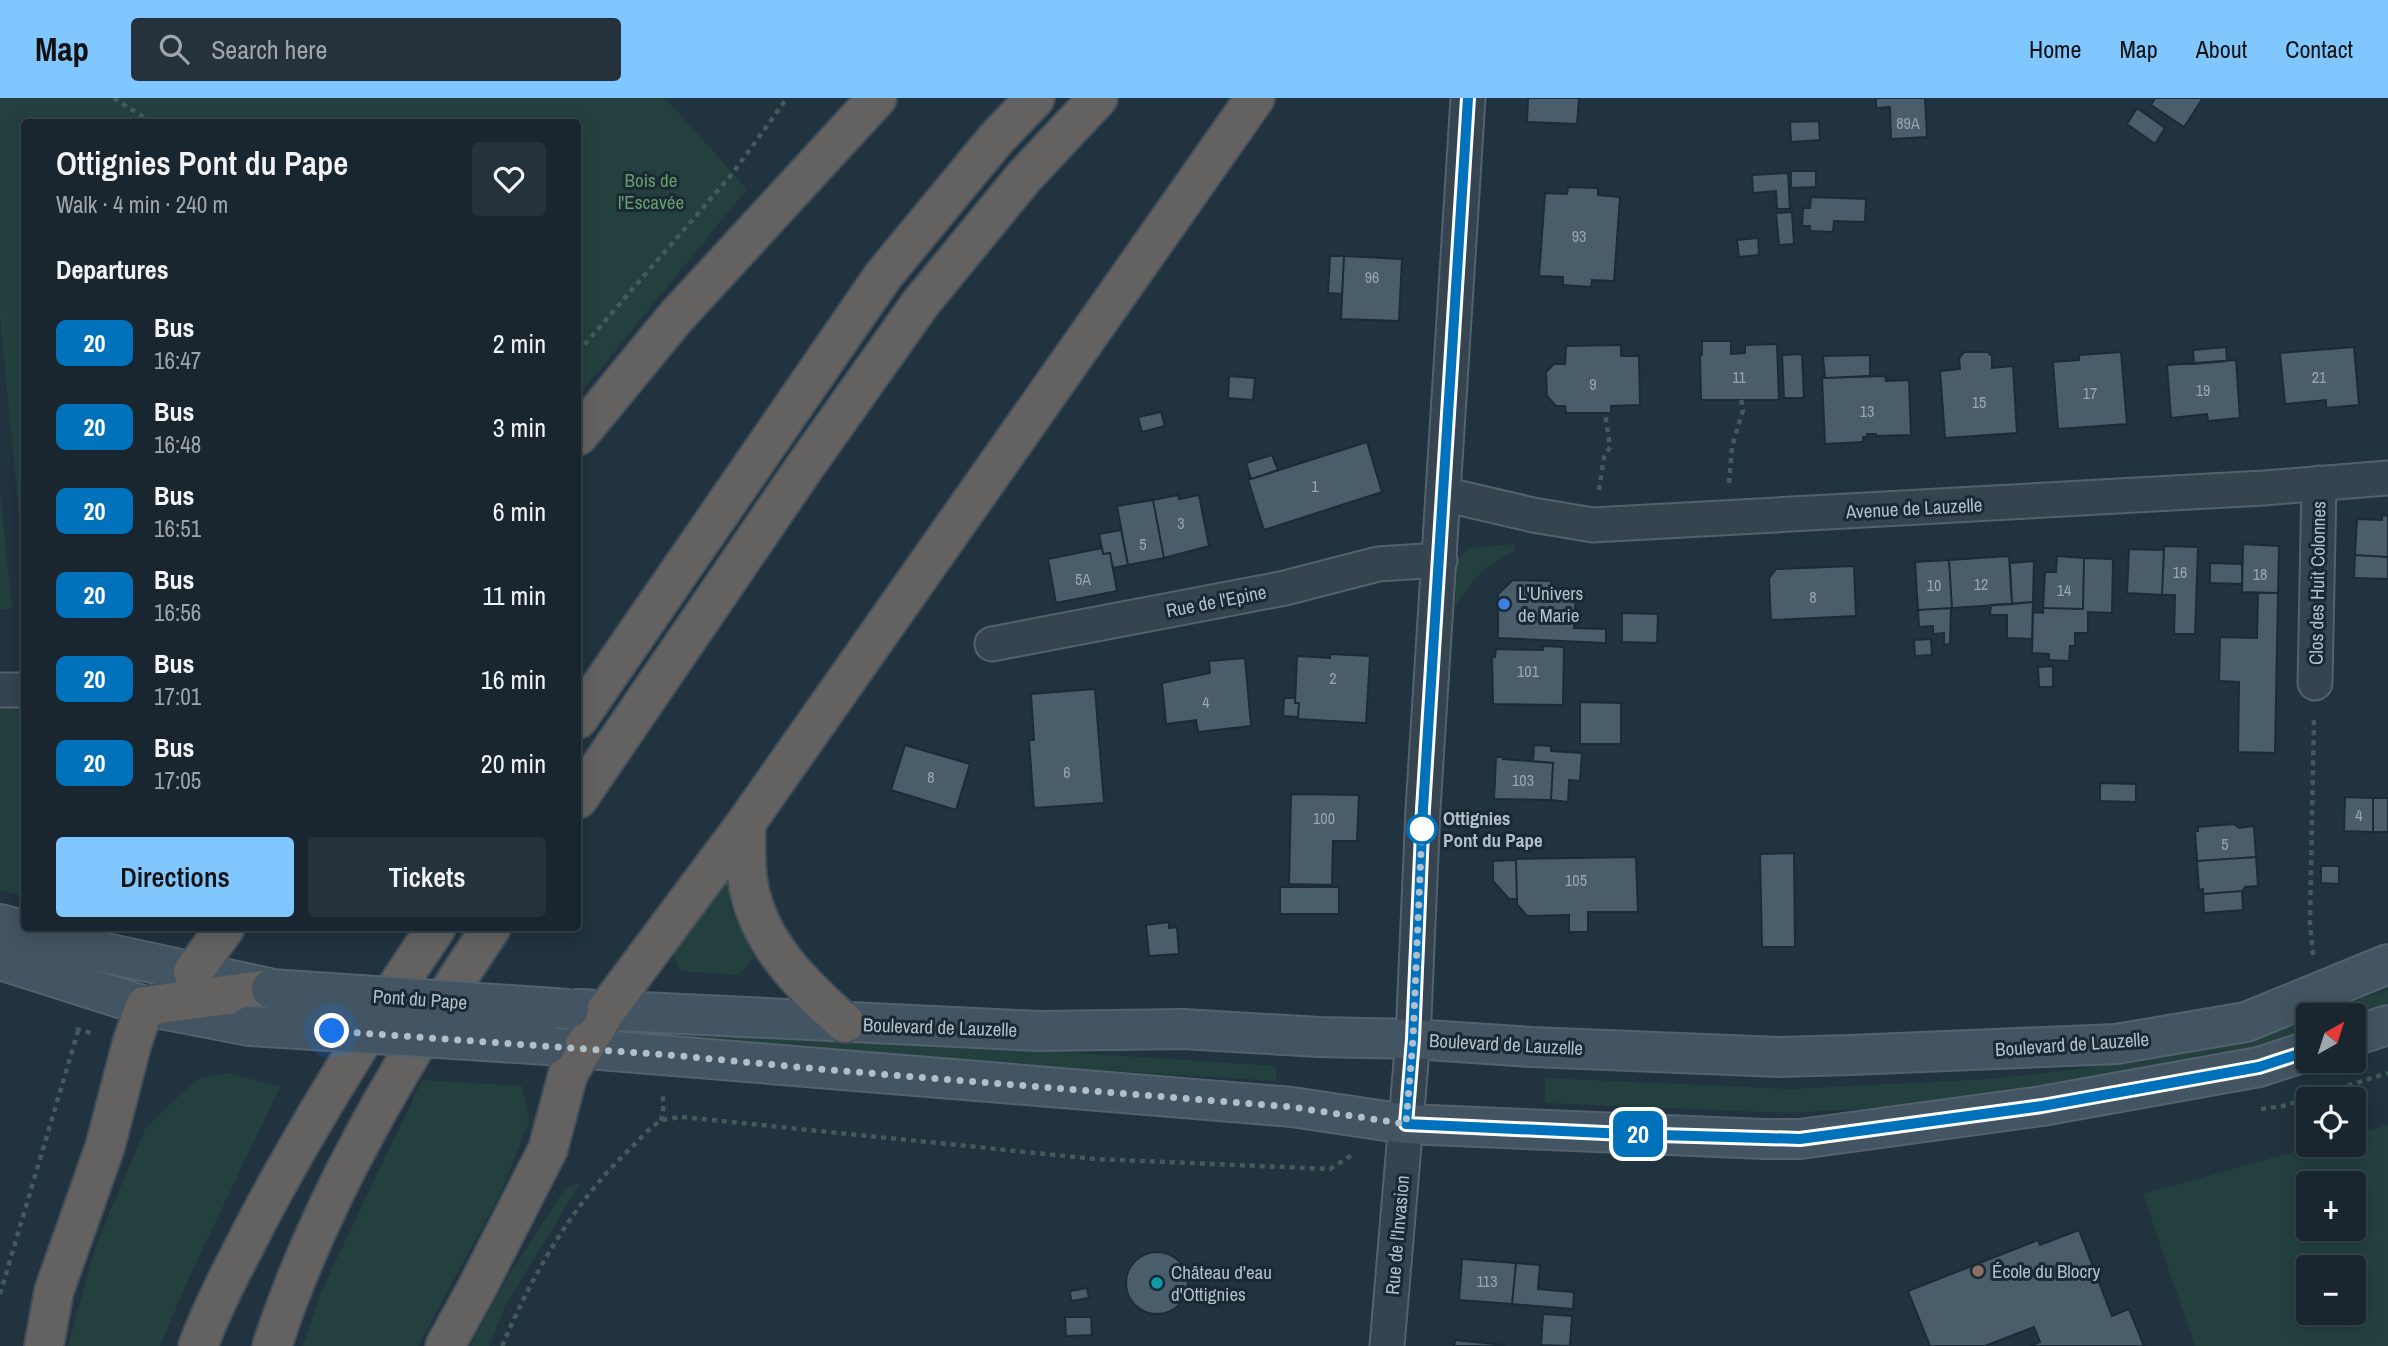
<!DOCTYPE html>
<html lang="en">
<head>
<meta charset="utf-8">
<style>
	:root { --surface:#19262f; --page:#26323b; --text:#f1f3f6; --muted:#9fa5aa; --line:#37434b; --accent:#81c7ff }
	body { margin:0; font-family:"Archivo Narrow",sans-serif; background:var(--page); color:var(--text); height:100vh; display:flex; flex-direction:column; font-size:26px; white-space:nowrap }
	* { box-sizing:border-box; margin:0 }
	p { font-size:23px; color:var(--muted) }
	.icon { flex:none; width:38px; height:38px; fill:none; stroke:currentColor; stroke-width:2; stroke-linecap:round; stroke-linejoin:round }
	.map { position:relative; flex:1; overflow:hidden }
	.sheet { position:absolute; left:21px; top:21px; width:560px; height:812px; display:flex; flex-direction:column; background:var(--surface); border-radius:7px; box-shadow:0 4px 18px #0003,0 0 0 2px var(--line) }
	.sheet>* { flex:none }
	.badge { padding:0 14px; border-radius:10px; font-size:24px; line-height:46px }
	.needle { width:46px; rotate:39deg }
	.controls { position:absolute; left:2296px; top:905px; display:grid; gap:14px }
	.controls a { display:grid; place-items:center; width:70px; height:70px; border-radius:7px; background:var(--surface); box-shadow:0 4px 18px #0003,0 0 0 2px var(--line); font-size:35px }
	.you { position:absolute; width:35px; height:35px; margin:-18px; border:5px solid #fff; border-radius:50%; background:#1a73e8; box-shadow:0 0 0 10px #1a73e833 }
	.map>.badge { position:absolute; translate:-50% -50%; box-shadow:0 0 0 4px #fff }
	h2 { padding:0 35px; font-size:26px; line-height:63px }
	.round { display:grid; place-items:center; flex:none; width:74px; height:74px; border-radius:7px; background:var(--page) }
	.overview { display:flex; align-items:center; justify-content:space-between; height:119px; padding:0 35px }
	h1 { font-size:33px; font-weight:600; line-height:52px }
	.button { display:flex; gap:14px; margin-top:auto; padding:14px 35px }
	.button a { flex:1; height:80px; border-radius:7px; background:var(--accent); color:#111; font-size:28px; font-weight:600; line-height:80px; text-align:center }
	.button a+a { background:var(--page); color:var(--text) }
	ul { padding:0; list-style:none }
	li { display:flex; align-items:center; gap:21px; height:84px; padding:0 35px }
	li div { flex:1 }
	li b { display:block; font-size:26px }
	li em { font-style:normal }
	li .badge { min-width:77px; font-weight:700; text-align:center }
	header { display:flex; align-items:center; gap:42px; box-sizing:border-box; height:98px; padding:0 35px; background:var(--accent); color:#111 }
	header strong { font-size:33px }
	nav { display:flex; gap:38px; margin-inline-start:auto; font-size:24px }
	.search { width:490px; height:63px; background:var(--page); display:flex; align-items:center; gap:18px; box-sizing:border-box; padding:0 24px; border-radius:7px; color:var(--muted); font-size:26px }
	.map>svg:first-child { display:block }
</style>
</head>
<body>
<header>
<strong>Map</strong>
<div class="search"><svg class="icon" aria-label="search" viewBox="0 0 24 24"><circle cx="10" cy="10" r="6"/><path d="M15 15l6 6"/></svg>Search here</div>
<nav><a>Home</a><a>Map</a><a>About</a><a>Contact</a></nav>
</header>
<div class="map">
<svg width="2388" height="1248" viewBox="0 0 2388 1248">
	<rect width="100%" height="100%" fill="#21333f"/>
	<path fill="#23403f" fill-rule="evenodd" d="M0,0H665L747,91L578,298V24H24V470L0,217Z
		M0,394L12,511H0Z
		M1514,446L1515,453C1487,464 1470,484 1455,509L1457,464L1467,450Z
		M24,601V799L0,791V603Z
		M724,785L729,787L730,809L754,860L739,877L680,873L673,855Z
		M2388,892V913L2354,925V917H2308V940L2011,1002L1789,1015L1545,1005V980L1791,991L1990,981L2079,971L2234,938Z
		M611,927L817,938L1276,968V983L612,942Z
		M228,975L280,989L190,1177L160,1248H68L96,1147L146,1029L197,981Z
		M422,982L522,988L529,1023L500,1097L418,1248H303L322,1192Z
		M2388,1027V1248H2195L2143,1096L2319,1047L2354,1046V1037ZM2308,1085H2354V1130H2308ZM2308,1169H2354V1214H2308Z
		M581,1084L505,1208L489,1248H470L508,1179L566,1089Z"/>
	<path fill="#495d6b" stroke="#1c2b36" stroke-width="2" d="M1528,0H1579L1577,26L1527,24Z
		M1876,0H1925L1927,39L1891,41L1890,9L1876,10Z
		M2155,0H2203L2184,29L2151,7Z
		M2137,10L2165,30L2155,46L2127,26Z
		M1819,23L1820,42L1791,44L1790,24Z
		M1791,73H1816V89L1791,90Z
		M1788,75L1790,111H1777L1776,93L1753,95L1752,77Z
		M1568,89L1598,90V97L1620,99L1614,183L1592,182L1591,189L1563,187V179L1539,178L1545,95L1567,96Z
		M1811,99L1866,101L1865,124L1834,123L1833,134L1810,133V128H1802L1803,110H1810Z
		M1792,114L1794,146L1779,147L1776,115Z
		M1758,140L1759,157L1739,159L1737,142Z
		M1330,158H1344L1342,196L1328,195Z
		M1344,158L1402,161L1399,223L1341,221Z
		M1702,243H1731V256L1745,255V247L1777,246L1779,302H1701L1700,257H1702Z
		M1621,247V258H1639L1640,307L1611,308V315H1566L1565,308H1556L1547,298L1546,274L1554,266H1565L1566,248Z
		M2226,249L2227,263L2194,266L2193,252Z
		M2354,249L2359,307L2326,310V302L2285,306L2280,255Z
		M1964,254H1987L1992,258V270L2013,268L2017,335L1945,340L1940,273L1960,271L1959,260Z
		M2121,254L2127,326L2058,331L2053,264L2079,262V257Z
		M1802,256L1804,300H1784L1782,257Z
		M1870,257V278L1825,280L1823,258Z
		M2236,262L2240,320L2208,323L2207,316L2171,320L2167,267Z
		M1229,278L1255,280L1253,302L1228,300Z
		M1885,278L1886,283L1909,282L1911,337L1876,338V336H1867V339H1863V344L1825,346L1822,280Z
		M1161,314L1165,328L1142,334L1138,319Z
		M1367,344L1382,394L1264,432L1248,382Z
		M1272,357L1278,372L1251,381L1246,365Z
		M1178,397L1179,401L1199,397L1209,448L1164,460L1153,402Z
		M1153,402L1164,460L1128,467L1117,408Z
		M2382,417L2388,418V459L2355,457L2357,421L2382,422Z
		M1121,432L1128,467L1113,470L1110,455L1103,456L1099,436Z
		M2243,446L2279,448L2278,495L2242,494Z
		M2164,448L2198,449L2195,536H2174L2175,497H2162Z
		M1102,450L1103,456L1110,455L1117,493L1056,505L1048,461Z
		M2129,451L2164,452L2162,497L2127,495Z
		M2355,457L2388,459V481L2354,480Z
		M2009,458L2012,506L1952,510L1949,462Z
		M2057,458L2084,460L2083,511L2043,510L2045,474H2056Z
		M2084,460L2113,461L2112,515L2088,514V535H2075V548H2070L2069,563L2049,562V556L2032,555L2033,514L2043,515V510L2083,511Z
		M1949,462L1952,510L1918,512L1915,464Z
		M2034,463L2033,504L2012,506L2010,465Z
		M2210,465L2242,466V486L2210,485Z
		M1854,468L1856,518L1771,522L1769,480L1776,471Z
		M1513,482L1551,483V491L1576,492L1574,530L1606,531V545L1498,540V496Z
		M2258,495H2278L2275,655L2238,654L2239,584L2219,583L2220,539L2257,540Z
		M2033,504L2032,541L2007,540V517H1990L1991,507Z
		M1951,510L1950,546L1944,547V535L1933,536V528L1919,529L1918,512Z
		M1622,515L1658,516L1657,545L1622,544Z
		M1931,541L1932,557L1915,558L1914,542Z
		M1543,548L1564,549L1563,607L1493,606L1492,559H1495L1496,551L1543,552Z
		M1330,556L1370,558L1366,625L1298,621L1299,605H1295L1297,558L1330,560Z
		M1245,560L1251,628L1198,634L1196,622L1166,626L1162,585L1210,575L1209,563Z
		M2053,568V589H2039L2038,569Z
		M1095,591L1104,705L1034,710L1029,642H1034L1031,596Z
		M1284,600H1295V605H1299L1298,619L1283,618Z
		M1580,604L1621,605V646H1580Z
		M905,647L970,666L956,712L891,692Z
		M1534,647L1551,648V653L1582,655L1580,683L1569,682L1568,704L1551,702L1553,665L1533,663Z
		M1496,659H1504L1503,661L1553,665L1551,702L1494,701Z
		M2100,685L2136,686V704L2100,703Z
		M1291,696L1359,697L1357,743H1333L1332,787L1289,786Z
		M2345,699L2373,700V734L2344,733Z
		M2373,700H2388V734H2373Z
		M2234,726L2239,730L2254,728L2256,759L2197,763L2195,733H2198V729Z
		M1794,755L1795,849H1762L1760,756Z
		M1636,759L1638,814H1588V834H1569V817L1527,818L1517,806L1516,761Z
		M2256,759L2258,788L2245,789L2242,793L2203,796V791L2199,792L2197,763Z
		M1516,762L1517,801H1509L1493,783V763Z
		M2321,768H2339V786L2321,785Z
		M1280,789H1339V816H1280Z
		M2242,793L2243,812L2204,815L2203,796Z
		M1169,824V830L1177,829L1179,856L1149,858L1146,827Z
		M2079,1132L2112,1218L2129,1211L2144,1248H2030L2040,1244L2034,1229L1985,1248H1930L1908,1193L2038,1142L2040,1147Z
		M1126 1185a31 31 0 1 1 62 0a31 31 0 1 1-62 0Z
		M1462,1161L1516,1165L1512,1206L1459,1202Z
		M1516,1165L1540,1167L1538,1191L1574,1194L1573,1211L1512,1206Z
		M1087,1190L1089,1200L1071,1203L1070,1193Z
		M1543,1216L1572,1218L1570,1248L1541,1247Z
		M1065,1219H1091L1092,1237L1066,1238Z
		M1455,1242L1504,1247V1248H1454Z"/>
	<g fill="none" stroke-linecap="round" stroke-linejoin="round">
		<defs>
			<path id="minor" d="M1443,396L1533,417L1593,427L2264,390L2388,380
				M992,546L1285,490L1378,466L1440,462
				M2315,585L2319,385
				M0,592H24
				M1387,1248L1413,941L1423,711L1468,0"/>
			<path id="secondary" d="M0,826L101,854L269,890
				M0,862L145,908L249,928
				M578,911L1040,933L1183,931L1319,939L1413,941L1532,949L1779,959L1850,957L2116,946L2246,924L2388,866
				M2354,938L2388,927
				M552,948L1292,1009L1406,1026L1764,1041H1800L2042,1008L2259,969L2308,953"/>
			<path id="trunk" d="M578,338L675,220L877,0
				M578,621L883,178L995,42L1035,0
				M578,701L804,370L920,206L1024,79L1098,0
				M193,874L225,830
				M845,925C802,887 758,845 748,785C745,766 746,745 746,725L1255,0
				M44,1248L54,1193L105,1049L132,945L145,908L271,891
				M198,1248C215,1203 238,1161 260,1118C313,1018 373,923 436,830
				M272,1248C321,1098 404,960 491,830
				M445,1248L478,1188L548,1051L568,976L605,914L746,725"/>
		</defs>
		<use href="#minor" stroke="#53626d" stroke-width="37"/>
		<use href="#secondary" stroke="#53626d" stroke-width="42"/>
		<use href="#trunk" stroke="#404f5a" stroke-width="42"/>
		<path stroke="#415c5b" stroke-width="4.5" stroke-dasharray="5 5" stroke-linecap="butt" d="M114,0L151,24
			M578,254L733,75L787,0
			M1729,385L1732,349L1743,312L1741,300
			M1599,392L1604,359L1610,349L1605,315
			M2313,857L2310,825L2314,618
			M76,931L95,936
			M2261,1011L2283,1008L2388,975
			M661,1023L664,1006L662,996
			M0,1196L78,933
			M502,1248C533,1175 575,1102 633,1048C641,1040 651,1028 661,1023C667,1020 676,1020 682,1019L1095,1061L1330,1071L1352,1057"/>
		<use href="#minor" stroke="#35444f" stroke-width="33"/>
		<use href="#secondary" stroke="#435462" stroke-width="38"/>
		<use href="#trunk" stroke="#646260" stroke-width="38"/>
		<defs>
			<path id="secondary-bridge" d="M271,891L569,911
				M249,928L547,947"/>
		</defs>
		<use href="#secondary-bridge" stroke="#53626d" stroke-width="42" stroke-linecap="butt"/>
		<use href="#secondary-bridge" stroke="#435462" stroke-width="38"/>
	</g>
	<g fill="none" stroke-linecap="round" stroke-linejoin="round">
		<defs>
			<path id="line" d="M1468,0L1423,711L1413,941L1406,1026L1626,1036L1800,1041L2042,1008L2259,969L2308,953"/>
		</defs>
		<use href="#line" stroke="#fff" stroke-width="16"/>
		<use href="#line" stroke="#0072bc" stroke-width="10"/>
		<path stroke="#b1bfca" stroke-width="7" stroke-dasharray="0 12.6" d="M332,933L670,957L830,972L1292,1009L1406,1026L1413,941L1422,731"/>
	</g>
	<circle fill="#3f7fe0" stroke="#1a2934" stroke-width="2.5" cx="1504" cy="506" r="7"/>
	<circle fill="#fff" stroke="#0072bc" stroke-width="3.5" cx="1422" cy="731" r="14"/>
	<circle fill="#8d6e63" stroke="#1a2934" stroke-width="2.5" cx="1978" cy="1173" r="7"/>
	<circle fill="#0f9aa8" stroke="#1a2934" stroke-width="2.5" cx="1157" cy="1185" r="7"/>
	<g text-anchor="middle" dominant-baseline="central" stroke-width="6" stroke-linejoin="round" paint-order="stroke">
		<g font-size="16" fill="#97a6b2">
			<text x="1908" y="25">89A</text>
			<text x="1579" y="138">93</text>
			<text x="1372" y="179">96</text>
			<text x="1739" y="279">11</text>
			<text x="2319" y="279">21</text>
			<text x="1593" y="286">9</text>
			<text x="2203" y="292">19</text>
			<text x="2090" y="295">17</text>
			<text x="1979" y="304">15</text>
			<text x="1867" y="313">13</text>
			<text x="1315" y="388">1</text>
			<text x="1181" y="425">3</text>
			<text x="1143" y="446">5</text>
			<text x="2180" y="474">16</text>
			<text x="2260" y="476">18</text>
			<text x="1083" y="481">5A</text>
			<text x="1981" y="486">12</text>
			<text x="1934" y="487">10</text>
			<text x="2064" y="492">14</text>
			<text x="1813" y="499">8</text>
			<text x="1528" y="573">101</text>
			<text x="1333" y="580">2</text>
			<text x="1206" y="604">4</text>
			<text x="1067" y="674">6</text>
			<text x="931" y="679">8</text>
			<text x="1523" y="682">103</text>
			<text x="2359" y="717">4</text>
			<text x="1324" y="720">100</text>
			<text x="2225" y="746">5</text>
			<text x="1576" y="782">105</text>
			<text x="1487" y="1183">113</text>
		</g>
		<g font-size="19" fill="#669e69" stroke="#1a2934">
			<text x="651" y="82">Bois de<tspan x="651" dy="22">l'Escavée</tspan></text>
		</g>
		<g font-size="19" fill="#b1bfca" stroke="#1a2934">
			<text transform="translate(1914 410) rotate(-3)">Avenue de Lauzelle</text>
			<text transform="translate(2317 485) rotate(-89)">Clos des Huit Colonnes</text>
			<text transform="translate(1216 503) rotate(-11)">Rue de l'Epine</text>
			<text transform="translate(420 901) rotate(4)">Pont du Pape</text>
			<text transform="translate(940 929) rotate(2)">Boulevard de Lauzelle</text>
			<text transform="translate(1506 946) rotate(3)">Boulevard de Lauzelle</text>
			<text transform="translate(2072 946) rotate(-4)">Boulevard de Lauzelle</text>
			<text transform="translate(1397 1137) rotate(-85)">Rue de l'Invasion</text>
		</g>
		<g font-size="19" fill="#b1bfca" stroke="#1a2934" text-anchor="start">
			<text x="1518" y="495">L'Univers<tspan x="1518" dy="22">de Marie</tspan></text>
			<text x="1992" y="1173">École du Blocry</text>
			<text x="1171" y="1174">Château d'eau<tspan x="1171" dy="22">d'Ottignies</tspan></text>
		</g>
		<g font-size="19" font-weight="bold" fill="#b1bfca" stroke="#1a2934" text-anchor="start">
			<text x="1443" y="720">Ottignies<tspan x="1443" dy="22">Pont du Pape</tspan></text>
		</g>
	</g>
</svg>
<div class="controls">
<a><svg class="needle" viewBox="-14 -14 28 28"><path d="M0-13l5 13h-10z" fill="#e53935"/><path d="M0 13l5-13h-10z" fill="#9fa5aa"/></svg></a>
<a><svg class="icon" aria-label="locate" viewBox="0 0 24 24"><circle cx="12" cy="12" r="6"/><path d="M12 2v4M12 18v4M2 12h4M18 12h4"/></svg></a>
<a>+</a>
<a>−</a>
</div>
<div class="you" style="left:332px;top:933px"></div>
<b class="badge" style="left:1638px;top:1036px;background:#0072bc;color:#fff">20</b>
<section class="sheet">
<div class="overview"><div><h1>Ottignies Pont du Pape</h1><p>Walk · 4 min · 240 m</p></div><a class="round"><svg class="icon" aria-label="heart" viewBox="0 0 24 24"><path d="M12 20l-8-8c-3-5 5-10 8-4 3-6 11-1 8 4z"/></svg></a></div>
<h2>Departures</h2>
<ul>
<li><span class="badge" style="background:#0072bc;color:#fff">20</span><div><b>Bus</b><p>16:47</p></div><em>2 min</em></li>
<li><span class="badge" style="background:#0072bc;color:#fff">20</span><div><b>Bus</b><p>16:48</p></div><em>3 min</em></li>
<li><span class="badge" style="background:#0072bc;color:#fff">20</span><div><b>Bus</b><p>16:51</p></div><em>6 min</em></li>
<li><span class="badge" style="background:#0072bc;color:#fff">20</span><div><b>Bus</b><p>16:56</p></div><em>11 min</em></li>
<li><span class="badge" style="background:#0072bc;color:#fff">20</span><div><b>Bus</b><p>17:01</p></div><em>16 min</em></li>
<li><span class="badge" style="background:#0072bc;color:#fff">20</span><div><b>Bus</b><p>17:05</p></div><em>20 min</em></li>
</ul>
<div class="button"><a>Directions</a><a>Tickets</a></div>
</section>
</div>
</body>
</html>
